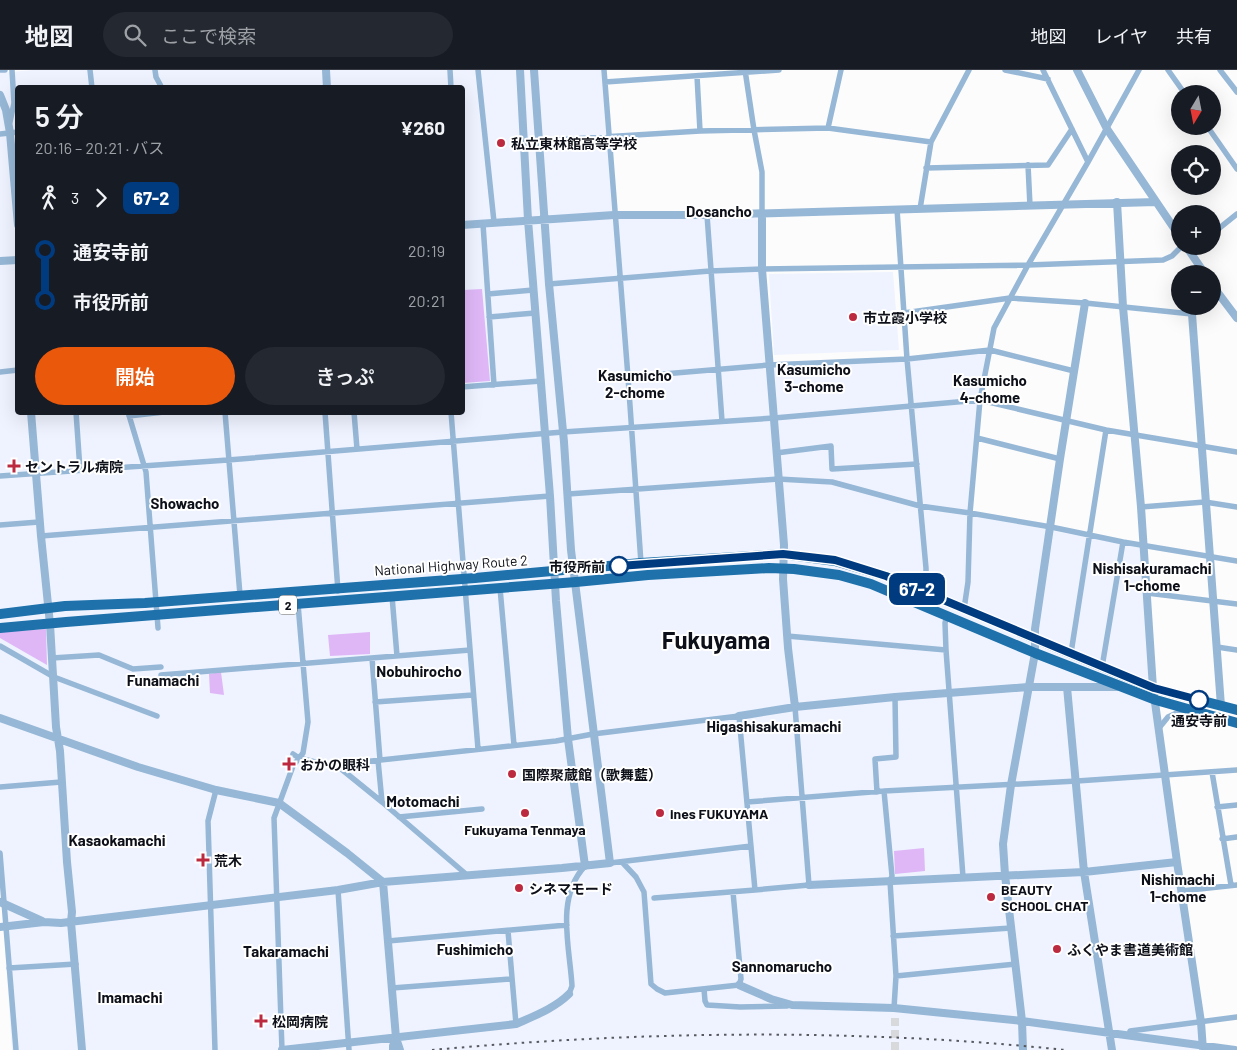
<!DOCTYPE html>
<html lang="ja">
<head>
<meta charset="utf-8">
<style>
	:root { --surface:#171b24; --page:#242831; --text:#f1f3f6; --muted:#9ea1a6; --line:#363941; --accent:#ea580c }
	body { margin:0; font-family:Barlow,"Noto Sans JP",sans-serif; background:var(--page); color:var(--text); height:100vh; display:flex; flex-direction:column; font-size:19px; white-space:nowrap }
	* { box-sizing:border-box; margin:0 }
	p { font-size:16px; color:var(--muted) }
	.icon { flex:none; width:28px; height:28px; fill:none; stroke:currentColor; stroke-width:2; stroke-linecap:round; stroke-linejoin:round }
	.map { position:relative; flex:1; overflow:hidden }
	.details { position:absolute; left:15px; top:15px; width:450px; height:330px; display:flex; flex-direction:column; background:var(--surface); border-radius:5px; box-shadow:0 5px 20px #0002 }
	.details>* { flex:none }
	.badge { padding:0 10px; border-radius:8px; font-size:18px; line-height:32px }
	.needle { width:32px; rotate:190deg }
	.tools { position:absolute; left:1171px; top:15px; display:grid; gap:10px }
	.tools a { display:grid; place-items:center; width:50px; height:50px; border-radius:50%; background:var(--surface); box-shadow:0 5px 20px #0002; font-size:25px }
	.map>.badge { position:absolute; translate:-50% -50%; box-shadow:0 0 0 2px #fff }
	.legs { display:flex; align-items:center; gap:8px; height:55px; padding:0 20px; font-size:16px }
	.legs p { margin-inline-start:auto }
	.head { display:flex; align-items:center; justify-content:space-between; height:85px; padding:0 20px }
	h1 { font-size:28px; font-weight:600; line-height:38px }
	.action { display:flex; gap:10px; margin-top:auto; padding:10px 20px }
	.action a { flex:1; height:58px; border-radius:30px; background:var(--accent); color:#fff; font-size:20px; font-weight:600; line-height:58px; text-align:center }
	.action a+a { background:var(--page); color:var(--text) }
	ul { padding:0 20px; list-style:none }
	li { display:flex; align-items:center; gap:18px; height:50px; font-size:19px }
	li i { display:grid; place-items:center; width:8px; height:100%; margin:0 6px; background:currentColor }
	li i::after { content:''; width:12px; height:12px; margin:-6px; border:4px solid; border-radius:50%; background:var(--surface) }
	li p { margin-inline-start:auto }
	li:first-child i { background:linear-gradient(#0000 50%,currentColor 0) }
	li:last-child i { background:linear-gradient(currentColor 50%,#0000 0) }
	header { display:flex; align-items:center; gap:30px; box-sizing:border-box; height:70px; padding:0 25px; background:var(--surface); border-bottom:1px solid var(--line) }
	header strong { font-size:24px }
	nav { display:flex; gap:28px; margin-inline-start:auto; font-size:18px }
	.search { width:350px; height:45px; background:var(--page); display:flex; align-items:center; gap:12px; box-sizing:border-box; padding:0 18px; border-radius:28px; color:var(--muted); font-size:19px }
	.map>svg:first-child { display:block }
</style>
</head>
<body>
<header>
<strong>地図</strong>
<div class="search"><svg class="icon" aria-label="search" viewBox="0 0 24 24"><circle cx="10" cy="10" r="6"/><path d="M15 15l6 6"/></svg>ここで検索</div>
<nav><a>地図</a><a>レイヤ</a><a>共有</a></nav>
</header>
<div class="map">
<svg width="1237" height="980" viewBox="0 0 1237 980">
	<rect width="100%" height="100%" fill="#fcfcfc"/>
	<path fill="#eef3ff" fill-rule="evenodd" d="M33,0H604L616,147L765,139V203L773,292L911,289L992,278L978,340L972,445L1143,478L1159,658L1205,980H12L0,801V3ZM18,18H462V342H18Z
		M893,202L899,280L774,285L769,204Z"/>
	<path fill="#dfb7f7" d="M482,219L490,311L463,313V220Z
		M46,559L47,595L0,568V562Z
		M370,562V584L330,586L328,565Z
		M221,602L224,625L210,623L209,604Z
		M924,778L925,801L895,804L894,781Z"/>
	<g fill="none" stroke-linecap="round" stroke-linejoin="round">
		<path stroke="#d8d9da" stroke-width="8" stroke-dasharray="8 4" stroke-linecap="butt" d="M895,948V980"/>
		<path stroke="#96b7d6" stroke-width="5.5" d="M0,0H5
			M90,0L92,18
			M155,0L156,7L162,18
			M450,0L451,18
			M478,0L494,152
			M604,0L628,307L641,493
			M745,0L754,60L762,102V143
			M1005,0L1048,9
			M1043,0L1088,92
			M1168,0L1185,24
			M1220,0L1237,22
			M697,6L700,61
			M605,12L779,0
			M10,52L14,33L12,0
			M1207,56L1237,99
			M828,58L841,0
			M0,64L18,62
			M538,71L700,61L828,58L931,72
			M1028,95L1030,136
			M926,98L1048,95L1072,59
			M897,139L907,289L926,498V505L920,520
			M920,139L931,72L969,0
			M707,145L722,351
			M483,154L494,315
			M1212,164L1237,144
			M1190,182L1197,176
			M549,214L710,201L762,199L1028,195L1163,190L1172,186L1182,176
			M488,224L533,220
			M904,243L1010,228L1085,233L1192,244L1202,236
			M489,247L535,243
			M0,302L18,300
			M628,307L769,295L907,289L990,280L1074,301
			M462,317L541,311
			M76,342L80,400
			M128,342L146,402L158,558
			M225,342L240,525
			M325,342L338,521
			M354,342L357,379
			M451,342L478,679
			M129,346L164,342
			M977,368L1060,389
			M776,383L831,376L832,399L917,394
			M0,406L228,390L563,362L774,348L980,330L1106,360L1237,382
			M568,424L778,409L832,412L920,436L970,443L1051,457L1123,472L1237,491
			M1141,437L1205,432L1237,437
			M0,455L39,452
			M41,466L550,426
			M500,518L514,675
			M1147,523L1237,534
			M392,526L397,586
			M964,539L968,512L970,443L980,330L994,258L1028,195L1088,92L1139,0
			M947,545L945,553L946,580L963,807
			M787,566L946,580
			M0,576L54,607L157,646
			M1217,577L1237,580
			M1071,583L1106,360
			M52,588L99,585L133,599L161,597
			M372,588L380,690
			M1102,597L1123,472
			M161,605L470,580
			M375,632L473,625
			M1159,658L1168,647L1183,640
			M293,684L299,688L340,698L382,732
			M378,690L382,732L467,805
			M340,698L344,694L556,671L593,664L739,646L755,820L809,815L795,637
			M1212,702L1231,815
			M0,717L61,712
			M884,721L892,806L890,811L896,906L894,938
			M877,722L875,689L896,687L895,627
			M747,732L884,721L1077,711L1237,700
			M1217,737L1237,735
			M399,747L482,739
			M1222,769L1237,767
			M0,783L16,980
			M622,792L636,807L644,822L651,914L657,919L665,923L739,915L741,909L733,822
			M610,793L751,776
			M338,820L349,980
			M1181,821L1237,815
			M654,828L755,820
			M508,861L516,954
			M893,866L1011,858
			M388,871L567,855
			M9,898L76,894
			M896,906L1016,894
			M392,918L511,909
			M704,919L705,931L707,935L740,937L787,936
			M569,924L572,916C570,878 555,828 585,796
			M1129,966L1130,961L1237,947
			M215,980L208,751L216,720
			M282,980L274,748L293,696L303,683L308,652L298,534"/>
		<path stroke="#96b7d6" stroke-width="8" d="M326,0L327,18
			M520,0L528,150L550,426L556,531L568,669L585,796
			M1077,0L1107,59L1180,167
			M0,25L6,40L10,63L18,155
			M1117,132L1123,237L1141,437L1153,618L1177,792L1201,952L1203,980
			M762,143V199L784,475L783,509L788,578L795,637
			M462,155L614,145H707L1156,132
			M1186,176L1205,204
			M0,191L18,190
			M1212,215L1237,248
			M1192,244L1221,636
			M31,342L41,466L50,554L56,657L60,681L67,792L72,842L71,852L82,980
			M1067,617L1084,802L1112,980
			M739,646L795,637L895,627L1028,617H1116
			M0,648L138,697L216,720L279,733L347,783L383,812L396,968L400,980
			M809,815L1084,802L1177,792
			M0,832L42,851
			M0,857L44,852L61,853L338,820L383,812L562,798L610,793L571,480L564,372L549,214L534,0
			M739,915L771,929L792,935L894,938L1022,951L1235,980
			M282,980L516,954C534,946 555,938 569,924
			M393,980V976L396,968
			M1023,980L1022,951L1005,805L1003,774L1011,715L1035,583V559L1060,389L1085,233"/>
		<path stroke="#1e71ab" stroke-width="10" d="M0,544L65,536L145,533L475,508L641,493L783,484L835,491L886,506L1153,618L1237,640
			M0,558L66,552L576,512L648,505L769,498L794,499L839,505L871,514L1035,583L1156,630L1237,653"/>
		<path stroke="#57595f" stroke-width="2" stroke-dasharray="2.5 5" stroke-linecap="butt" d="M432,980C640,961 857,958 1065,980"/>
	</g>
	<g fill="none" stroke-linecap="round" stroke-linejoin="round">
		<defs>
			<path id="line-1" d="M619,496L783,484L835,490L886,506L1154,618L1199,630"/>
		</defs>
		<use href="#line-1" stroke="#fff" stroke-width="11"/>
		<use href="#line-1" stroke="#003b80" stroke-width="8"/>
	</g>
	<g fill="#bb2a3f" stroke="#fff" stroke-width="2">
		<circle cx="501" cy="73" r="5"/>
		<circle cx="853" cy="247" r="5"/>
		<path d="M11.5 388.5h5v5h5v5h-5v5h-5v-5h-5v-5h5z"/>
		<path d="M286.5 686.5h5v5h5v5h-5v5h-5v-5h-5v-5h5z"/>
		<circle cx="512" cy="704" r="5"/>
		<circle cx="525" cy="743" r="5"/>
		<circle cx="660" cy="743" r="5"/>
		<path d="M200.5 782.5h5v5h5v5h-5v5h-5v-5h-5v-5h5z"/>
		<circle cx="519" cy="818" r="5"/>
		<circle cx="991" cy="827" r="5"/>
		<circle cx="1057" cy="879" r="5"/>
		<path d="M258.5 943.5h5v5h5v5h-5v5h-5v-5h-5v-5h5z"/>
	</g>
	<g fill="#fff" stroke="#003b80" stroke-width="2.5">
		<circle cx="619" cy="496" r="9"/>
		<circle cx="1199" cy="630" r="9"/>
	</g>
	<g text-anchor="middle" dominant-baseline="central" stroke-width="4" stroke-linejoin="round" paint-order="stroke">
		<rect fill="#fff" stroke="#56585d" stroke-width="1" x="279" y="525.5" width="18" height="19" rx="4"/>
		<g font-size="12" font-weight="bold" fill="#0d1018">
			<text x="288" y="535">2</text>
		</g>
		<g font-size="14" font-weight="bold" fill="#0d1018" stroke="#fff" text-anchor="start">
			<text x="511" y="73">私立東林館高等学校</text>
			<text x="863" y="247">市立霞小学校</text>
			<text x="25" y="396">セントラル病院</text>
			<text x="300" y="694">おかの眼科</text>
			<text x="522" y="704">国際聚蔵館（歌舞藍）</text>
			<text x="670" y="743">ines FUKUYAMA</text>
			<text x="525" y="759" text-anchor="middle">Fukuyama Tenmaya</text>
			<text x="214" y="790">荒木</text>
			<text x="529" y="818">シネマモード</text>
			<text x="1001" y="819">BEAUTY<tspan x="1001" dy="16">SCHOOL CHAT</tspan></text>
			<text x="1067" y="879">ふくやま書道美術館</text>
			<text x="272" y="951">松岡病院</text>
		</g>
		<g font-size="14" fill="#0d1018" stroke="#fff">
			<text transform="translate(451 495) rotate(-4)">National Highway Route 2</text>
		</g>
		<g font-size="14" font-weight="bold" fill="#0d1018" stroke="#fff" text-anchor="end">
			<text x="605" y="496">市役所前</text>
			<text x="1199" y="650" text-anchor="middle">通安寺前</text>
		</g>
		<g font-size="15" font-weight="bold" fill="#0d1018" stroke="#fff">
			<text x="719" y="141">Dosancho</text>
			<text x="814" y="299">Kasumicho<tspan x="814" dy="17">3-chome</tspan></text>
			<text x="635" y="305">Kasumicho<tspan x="635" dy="17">2-chome</tspan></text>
			<text x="990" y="310">Kasumicho<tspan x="990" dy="17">4-chome</tspan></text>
			<text x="185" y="433">Showacho</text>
			<text x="1152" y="498">Nishisakuramachi<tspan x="1152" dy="17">1-chome</tspan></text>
			<text x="419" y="601">Nobuhirocho</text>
			<text x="163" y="610">Funamachi</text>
			<text x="774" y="656">Higashisakuramachi</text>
			<text x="423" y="731">Motomachi</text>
			<text x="117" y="770">Kasaokamachi</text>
			<text x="1178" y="809">Nishimachi<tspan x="1178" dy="17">1-chome</tspan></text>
			<text x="475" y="879">Fushimicho</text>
			<text x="286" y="881">Takaramachi</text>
			<text x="782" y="896">Sannomarucho</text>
			<text x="130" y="927">Imamachi</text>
		</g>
		<g font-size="24" font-weight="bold" fill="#0d1018" stroke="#fff">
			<text x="716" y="569">Fukuyama</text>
		</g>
	</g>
</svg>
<div class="tools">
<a><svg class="needle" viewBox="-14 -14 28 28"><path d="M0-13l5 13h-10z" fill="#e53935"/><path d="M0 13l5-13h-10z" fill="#9ea1a6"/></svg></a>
<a><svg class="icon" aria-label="locate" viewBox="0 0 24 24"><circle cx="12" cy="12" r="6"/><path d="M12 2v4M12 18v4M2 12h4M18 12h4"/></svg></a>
<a>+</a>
<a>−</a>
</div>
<b class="badge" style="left:917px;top:519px;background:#003b80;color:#fff">67-2</b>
<section class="details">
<div class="head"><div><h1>5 分</h1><p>20:16 – 20:21 · バス</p></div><b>¥260</b></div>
<div class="legs"><svg class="icon" aria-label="walk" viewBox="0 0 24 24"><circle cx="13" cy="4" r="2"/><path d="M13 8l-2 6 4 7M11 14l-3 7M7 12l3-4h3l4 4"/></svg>3<svg class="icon" aria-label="forward" viewBox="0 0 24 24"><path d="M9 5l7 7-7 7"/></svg><b class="badge" style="background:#003b80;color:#fff">67-2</b></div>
<ul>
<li><i style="color:#003b80"></i><b>通安寺前</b><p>20:19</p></li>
<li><i style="color:#003b80"></i><b>市役所前</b><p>20:21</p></li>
</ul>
<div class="action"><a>開始</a><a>きっぷ</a></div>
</section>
</div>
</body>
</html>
